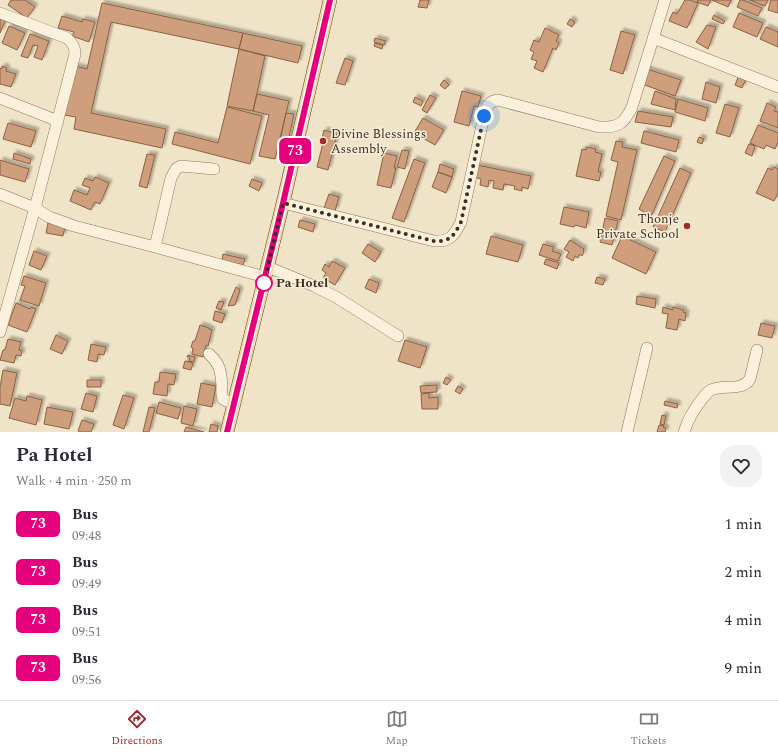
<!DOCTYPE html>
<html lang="en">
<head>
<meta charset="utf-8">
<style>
	:root { --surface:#fff; --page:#f2f2f3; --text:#2b2b33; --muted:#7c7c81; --line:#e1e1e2; --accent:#9e2a2b }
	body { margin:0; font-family:Spectral,serif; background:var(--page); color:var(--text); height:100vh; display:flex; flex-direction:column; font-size:15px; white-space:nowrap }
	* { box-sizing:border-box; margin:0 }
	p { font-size:13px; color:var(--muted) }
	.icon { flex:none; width:22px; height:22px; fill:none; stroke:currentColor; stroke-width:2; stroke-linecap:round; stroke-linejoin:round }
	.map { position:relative; height:432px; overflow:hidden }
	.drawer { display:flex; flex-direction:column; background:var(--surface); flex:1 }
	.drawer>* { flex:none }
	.badge { padding:0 8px; border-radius:6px; font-size:14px; line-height:26px }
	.you { position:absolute; width:20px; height:20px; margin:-10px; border:3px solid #fff; border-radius:50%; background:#1a73e8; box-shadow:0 0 0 6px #1a73e833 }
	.map>.badge { position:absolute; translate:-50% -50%; box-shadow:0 0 0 2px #fff }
	.round { display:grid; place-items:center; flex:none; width:42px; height:42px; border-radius:16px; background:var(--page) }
	.summary { display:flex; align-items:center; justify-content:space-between; height:68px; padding:0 16px }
	h1 { font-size:19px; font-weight:700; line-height:30px }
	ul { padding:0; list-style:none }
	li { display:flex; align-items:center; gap:12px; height:48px; padding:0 16px }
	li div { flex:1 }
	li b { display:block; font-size:15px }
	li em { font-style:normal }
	li .badge { min-width:44px; font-weight:700; text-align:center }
	.tab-bar { display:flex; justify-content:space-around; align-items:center; height:56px; border-top:1px solid var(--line); background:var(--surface); font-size:11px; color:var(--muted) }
	.tab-bar a { display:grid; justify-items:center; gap:2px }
	.tab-bar .selected { color:var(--accent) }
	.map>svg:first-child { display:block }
</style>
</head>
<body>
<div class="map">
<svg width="778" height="432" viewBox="0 0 778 432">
	<defs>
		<filter id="shadow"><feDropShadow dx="3" dy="-3" stdDeviation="1" flood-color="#0004"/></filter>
	</defs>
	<rect width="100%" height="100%" fill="#f0e4c8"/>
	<path fill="#cf9f7d" stroke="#8d5f41" filter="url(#shadow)" d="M11,0H25L35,7L27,18L8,5Z
		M420,0H429L427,8L418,7Z
		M685,0H690L698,3L687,28L669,21L673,12L677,14Z
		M698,0H711L708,6L697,2Z
		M712,0H731L728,7Z
		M740,0H743L762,8L758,16L737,7Z
		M750,0H768L765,6Z
		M771,0H778V13L768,10Z
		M102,3L243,33L239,49L111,22L91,113L166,129L162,148L74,129L76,117L64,115L75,66L87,69Z
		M739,13L763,23L757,37L733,27Z
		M714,15L725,21L723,24L712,19Z
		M0,16L6,19L0,33Z
		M62,16L82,22L83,19L95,22L89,42L72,36L74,32L58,28Z
		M570,19L575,22L572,27L567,24Z
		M707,25L716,27L708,49L696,42Z
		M9,26L25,33L17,50L2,43Z
		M766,27L778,32V47L760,39Z
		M545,28L559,35L556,41L559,43L556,50L553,48L543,72L534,68L537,61L531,59L534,52L530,50L534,40L539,42Z
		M621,31L635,35L623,74L610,70Z
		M243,33L302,46L298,63L239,49Z
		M30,34L49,41L42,60L34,57L38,46L33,45L28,58L21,56Z
		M375,38L386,41L384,45L374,42Z
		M375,43L383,45L382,49L374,46Z
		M239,49L265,56L253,111L227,106Z
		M345,58L353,61L345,85L336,83Z
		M2,66L7,68L6,71L16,74L11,87L0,84V68L2,69Z
		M647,69L681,80L675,96L642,84Z
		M739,75L746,79L742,88L735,85Z
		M444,80L449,85L445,89L440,85Z
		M706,82L720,87L716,103L702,99Z
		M462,91L481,96L478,107L474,106L469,126L454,122Z
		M655,91L676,99L675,110L651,104Z
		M257,94L289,101L275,159L259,156L269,115L253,111Z
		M430,95L436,98L427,113L422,110Z
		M415,97L423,101L421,106L413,102Z
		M678,99L708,108L705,121L675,112Z
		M767,103L776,107L774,111L778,112V128L760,121Z
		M725,104L739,108L730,137L716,133Z
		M227,107L262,116L250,164L172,144L175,132L218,143Z
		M638,111L673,117L671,127L635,122Z
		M286,113L294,114L287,146L279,145Z
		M423,118L444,130L435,145L414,133Z
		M8,123L36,131L31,147L3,139Z
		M758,125L778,133V142L775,149L766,145L764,149L750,143Z
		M324,130L337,134L328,170L317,167L323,143H321Z
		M644,131L679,140L676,152L641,143Z
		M699,137L704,139L702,144L697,142Z
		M616,141L623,142L622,147L637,150L621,220L606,216L618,162L611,160Z
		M749,144L755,146L752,156L745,153Z
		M587,147L596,149L595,152L602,154L598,172H601L599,181L576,176L582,149L586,150Z
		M402,150L409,151L405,169L397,167Z
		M14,153L31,159L30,164L13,159Z
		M384,153L397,156L394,168H396L391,188L377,185Z
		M147,154L155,155L147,188L139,186Z
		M664,156L675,161L651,217L639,209Z
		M414,159L425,163L404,222L392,218Z
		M0,160L29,169L25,182L0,175Z
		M440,164L454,169L452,177L438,172Z
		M477,165L531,176L528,189L522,187V191L514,189L515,186L504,184L503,190L493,188L494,181L489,180L488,187L480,185L481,179L474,177Z
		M774,167L778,169V193L774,201L756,193L768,168L772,170Z
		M680,168L691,173L665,232L653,227Z
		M438,172L452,177L446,193L432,187Z
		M95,177L109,183L100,204L95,202L91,210L70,201L74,190L87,195L90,188L82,185L85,178L93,181Z
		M252,179L262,183L259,191L249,186Z
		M329,194L339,197L335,211L324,208Z
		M564,207L589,212L586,228L575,225L574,227L560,224Z
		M605,218L618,221L612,245L600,242Z
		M300,220L315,224L313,232L298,227Z
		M48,223L65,226L63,236L46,233Z
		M491,236L523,245L518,262L486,254Z
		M622,236L656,252L646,274L612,258Z
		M570,240L584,249L583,251L584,252L582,256L580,254L578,258L575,256L573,261L566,257L569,252L564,249Z
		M368,244L381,252L375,262L362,253Z
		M543,244L554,247L552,251L561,254L558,261L539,255Z
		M34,251L47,256L41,270L29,265Z
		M223,254L245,259L243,265L222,260Z
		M546,259L559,263L557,269L544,264Z
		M332,261L345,268L335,285L323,278L326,273L322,270L325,264L329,267Z
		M24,276L46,283L39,306L20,300L25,286L21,285Z
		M597,277L605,279L603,285L595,283Z
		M369,279L379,283L376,293L365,288Z
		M236,287L240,290L235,305L228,306Z
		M637,296L656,299L655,308L636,304Z
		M219,301L224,302L221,310L216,308Z
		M16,303L30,309L31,307L36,309L27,332L8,325Z
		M663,307L673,310V307L684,310L683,312L686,313L685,321L679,319L677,330L666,328L668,314L662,313Z
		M215,311L225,314L222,323L213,320Z
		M761,323L775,326L772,338L758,335Z
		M200,325L209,328V329L212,330L208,346L206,345L203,357L192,354L193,348L191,347L193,341H195Z
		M56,335L68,341L62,354L50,349Z
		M8,339L21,342L19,350L22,351L21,356L16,355L14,363L0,360L3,350H5Z
		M405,340L427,347L420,368L398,361Z
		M91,344L106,347L104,355L98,354L97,362L88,360Z
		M188,355L195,357L194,362L189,361L190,357H187Z
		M185,361L193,363L191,370L183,368Z
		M3,370L17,373L10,406L0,404V387Z
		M160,372L176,374L174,385L168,384L167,396L153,394L155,382H159Z
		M446,377L451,380L447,385L443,383Z
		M87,380H101V387H87Z
		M201,383L216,386L212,407L197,404Z
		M437,385V392L421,393L420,386Z
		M458,386L463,389L460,394L455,391Z
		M86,393L97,396L93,412L81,409Z
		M429,393V398L438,397V409H422L421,394Z
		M123,395L134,398L124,429L113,425Z
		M27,396L42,400L36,425L9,418L15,398L26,401Z
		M665,401L678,404L677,408L664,405Z
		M159,402L181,408L178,419L156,413Z
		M184,406L197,409L193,426L181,423Z
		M47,407L73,412L69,429L44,424Z
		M149,407L155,408L149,432H143Z
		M662,415L666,416L664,425L660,424Z
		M82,420L94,424L91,432H80L78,431Z
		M211,424L218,426L217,432H209Z
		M659,425L664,426L663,427L666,428L665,432H657Z
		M186,427L204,432H184Z"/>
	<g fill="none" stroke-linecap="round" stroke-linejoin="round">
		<defs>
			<path id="minor" d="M0,13L67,38C73,43 75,47 75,54L35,208L0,332
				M653,38L778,87
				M0,98L58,121
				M0,194L35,208L49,217L74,226L155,247L265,277
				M283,203L434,241C450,242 454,236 461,222L484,116C487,107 488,101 498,100L599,127C618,128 624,124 632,107L665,0
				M155,247L171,178L176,169L181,166L214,169
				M268,267L314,286L336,297L398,336
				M209,354C220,364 221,371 222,386C222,390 221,394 223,399L226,401L234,402
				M627,432L647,348
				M684,432C688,419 694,409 702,399C705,396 707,392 711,390C723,384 742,392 750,379L757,350"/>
			<path id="major" d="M227,432L283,203L330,0"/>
		</defs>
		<use href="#minor" stroke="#8d765c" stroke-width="12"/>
		<use href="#major" stroke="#5b4430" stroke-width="14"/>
		<use href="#minor" stroke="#faf1dc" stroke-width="11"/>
		<use href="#major" stroke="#f3d9a0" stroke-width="13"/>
	</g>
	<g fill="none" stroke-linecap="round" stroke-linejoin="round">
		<defs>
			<path id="line" d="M227,432L283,203L330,0"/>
		</defs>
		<use href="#line" stroke="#fff" stroke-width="9"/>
		<use href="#line" stroke="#e6007e" stroke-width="6"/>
		<path stroke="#3d2e20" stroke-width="4" stroke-dasharray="0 7.2" d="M264,283L283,203L434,241C450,242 454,236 461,222L484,116"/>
	</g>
	<g fill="#9e2a2b" stroke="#f7eed8" stroke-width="1.5">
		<circle cx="323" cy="141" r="4"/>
		<circle cx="687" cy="226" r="4"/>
	</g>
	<circle fill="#fff" stroke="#e6007e" stroke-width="2" cx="264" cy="283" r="8"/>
	<g text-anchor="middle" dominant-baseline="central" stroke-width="3" stroke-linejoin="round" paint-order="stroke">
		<g font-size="13" fill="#3d2e20" stroke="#f7eed8" text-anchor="start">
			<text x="331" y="134">Divine Blessings<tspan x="331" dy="15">Assembly</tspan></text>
			<text x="679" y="219" text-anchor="end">Thonje<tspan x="679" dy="15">Private School</tspan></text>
		</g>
		<g font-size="13" font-weight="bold" fill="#3d2e20" stroke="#f7eed8" text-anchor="start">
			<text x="276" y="283">Pa Hotel</text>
		</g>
	</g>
</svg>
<div class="you" style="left:484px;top:116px"></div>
<b class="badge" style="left:295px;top:151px;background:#e6007e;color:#fff">73</b>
</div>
<section class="drawer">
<div class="summary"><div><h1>Pa Hotel</h1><p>Walk · 4 min · 250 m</p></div><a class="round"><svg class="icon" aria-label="heart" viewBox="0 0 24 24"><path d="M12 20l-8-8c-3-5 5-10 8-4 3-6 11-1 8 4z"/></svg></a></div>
<ul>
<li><span class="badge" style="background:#e6007e;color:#fff">73</span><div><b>Bus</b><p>09:48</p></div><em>1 min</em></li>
<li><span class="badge" style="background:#e6007e;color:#fff">73</span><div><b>Bus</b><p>09:49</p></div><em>2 min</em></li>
<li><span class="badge" style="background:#e6007e;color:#fff">73</span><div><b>Bus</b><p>09:51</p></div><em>4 min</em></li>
<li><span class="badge" style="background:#e6007e;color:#fff">73</span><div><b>Bus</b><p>09:56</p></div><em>9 min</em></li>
</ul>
</section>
<nav class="tab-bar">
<a class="selected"><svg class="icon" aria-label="directions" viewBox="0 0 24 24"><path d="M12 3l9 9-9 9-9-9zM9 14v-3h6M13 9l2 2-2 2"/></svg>Directions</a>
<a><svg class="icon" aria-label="map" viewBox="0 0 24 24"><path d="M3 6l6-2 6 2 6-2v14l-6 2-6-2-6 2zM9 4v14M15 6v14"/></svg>Map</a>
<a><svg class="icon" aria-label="tickets" viewBox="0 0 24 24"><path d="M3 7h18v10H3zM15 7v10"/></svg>Tickets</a>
</nav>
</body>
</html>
